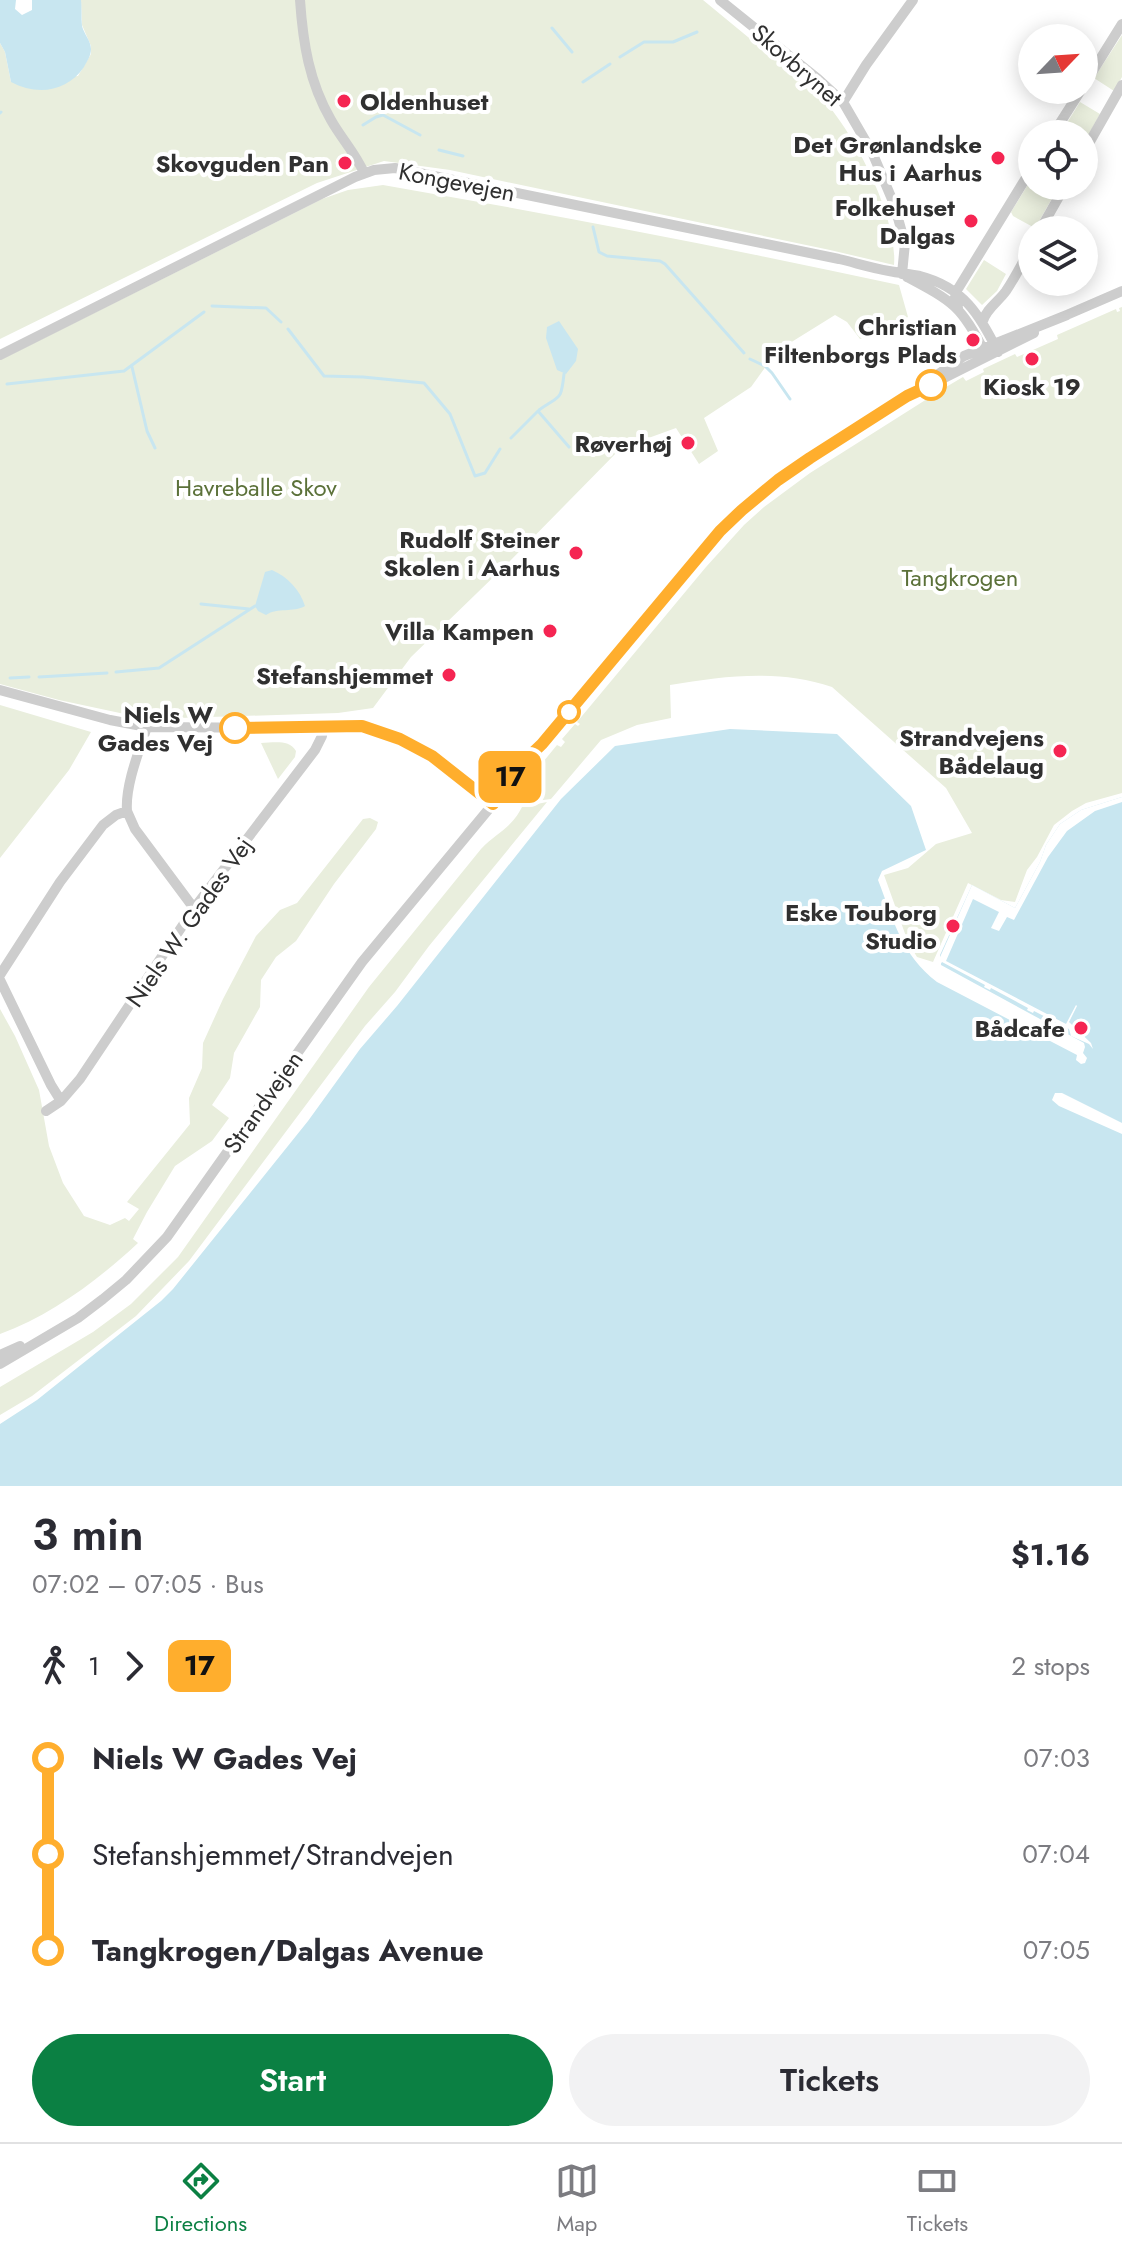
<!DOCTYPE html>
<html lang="en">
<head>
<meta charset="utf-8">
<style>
	:root { --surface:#fff; --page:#f2f2f3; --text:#2b2b33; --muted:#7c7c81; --line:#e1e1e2; --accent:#0b8043 }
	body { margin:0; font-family:Jost,sans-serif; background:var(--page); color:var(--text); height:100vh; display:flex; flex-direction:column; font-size:30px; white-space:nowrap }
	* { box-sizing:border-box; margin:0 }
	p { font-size:26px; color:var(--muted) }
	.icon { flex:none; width:44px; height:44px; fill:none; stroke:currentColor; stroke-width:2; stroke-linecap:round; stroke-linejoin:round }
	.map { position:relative; height:1486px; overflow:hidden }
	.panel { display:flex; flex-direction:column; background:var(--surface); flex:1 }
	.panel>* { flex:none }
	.badge { padding:0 16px; border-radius:12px; font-size:28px; line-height:52px }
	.needle { width:52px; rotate:65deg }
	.tools { position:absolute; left:1018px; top:24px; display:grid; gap:16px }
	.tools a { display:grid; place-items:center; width:80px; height:80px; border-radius:50%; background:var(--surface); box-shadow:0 4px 20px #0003; font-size:40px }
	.map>.badge { position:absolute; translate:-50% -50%; box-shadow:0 0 0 4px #fff }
	.legs { display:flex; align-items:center; gap:12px; height:88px; padding:0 32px; font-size:26px }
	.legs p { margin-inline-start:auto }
	.overview { display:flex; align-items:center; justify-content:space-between; height:136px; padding:0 32px }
	h1 { font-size:44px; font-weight:600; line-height:60px }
	.cta { display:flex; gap:16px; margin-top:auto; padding:16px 32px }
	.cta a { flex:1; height:92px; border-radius:48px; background:var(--accent); color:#fff; font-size:32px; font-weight:600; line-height:92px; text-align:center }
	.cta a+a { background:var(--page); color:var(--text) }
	ul { padding:0 32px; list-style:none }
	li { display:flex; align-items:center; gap:28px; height:96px; font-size:30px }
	li i { display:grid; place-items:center; width:12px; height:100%; margin:0 10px; background:currentColor }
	li i::after { content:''; width:20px; height:20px; margin:-10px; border:6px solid; border-radius:50%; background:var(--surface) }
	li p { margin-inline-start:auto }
	li:first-child i { background:linear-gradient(#0000 50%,currentColor 0) }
	li:last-child i { background:linear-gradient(currentColor 50%,#0000 0) }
	.tab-bar { display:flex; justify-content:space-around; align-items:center; height:112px; border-top:2px solid var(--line); background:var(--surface); font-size:22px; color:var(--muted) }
	.tab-bar a { display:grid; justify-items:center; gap:4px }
	.tab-bar .current { color:var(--accent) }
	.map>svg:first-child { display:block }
</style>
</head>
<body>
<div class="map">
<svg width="1122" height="1486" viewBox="0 0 1122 1486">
	<rect width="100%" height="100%" fill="#fff"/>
	<path fill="#e9eedd" d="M81,0H703L821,97C854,132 898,217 894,265L830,250L450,170L384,161L317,183L0,339V43L5,52L11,82L78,76L91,54V46L82,25Z
		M1122,35V77L1114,91L1094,78Z
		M1080,102L1100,114L1084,143V134H1060Z
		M1032,178V186H1059L1038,223L1033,227L1013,216L1011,212Z
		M383,185C556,215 728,248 899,285L908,317L860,339L847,322L835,315L777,351L751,387L704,418L718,451L699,464L676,428L621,448L509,562L411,657L373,708L338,713L148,719L59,700L0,684V360L322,199L348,190Z
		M984,260L1006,274L997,291L982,305L966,289Z
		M1122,307V793L1086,803L1072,811L1054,825L1037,857L1027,870L1015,902L1001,900L968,883L933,962L917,957L908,942L884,875L908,868L936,844L972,833L946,788L832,687C778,669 725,676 670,685L671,718L637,725L601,740L551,799L520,803L514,797L527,782L531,784L532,782L529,779L557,745L561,747L565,742L562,739L575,724L578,726L580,724L577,722L706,567L744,525L764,507L810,473L946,387L963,377L966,381L984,372L983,369L1015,354L1017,357L1058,339L1057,335L1116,309L1117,312L1120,311L1119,308Z
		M0,705L91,732L69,770L0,858Z
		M261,743C273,743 289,739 296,751L295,757L278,779Z
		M547,802L429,946L395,992L365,1026L189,1261L136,1316L32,1396L0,1415V1387L93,1332L131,1304L178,1257L369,987L481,849C497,832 511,829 522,807Z
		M370,818L378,822L376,829L334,884L296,941L276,957L261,980L260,1007L234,1053L230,1078L212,1105L229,1118L212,1141L175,1166L147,1212L133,1239L138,1243C98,1280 52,1315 0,1334V1009L15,1036L39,1090L49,1146L63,1183L84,1216L110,1225L125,1218L129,1221L139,1209L127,1202L190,1124L189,1098L202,1068L203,1043L223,999L256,936L280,910L297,903L363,819Z"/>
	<path fill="#c8e6f0" d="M0,0H16L15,9L22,15L32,10V0H81C82,8 81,17 82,26C84,34 91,41 91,49C91,56 87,61 84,67C67,92 37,96 11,82L5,52L0,43Z
		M559,321L578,349L576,361L566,374L557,370L546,338L547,327Z
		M272,570C288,577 300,590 305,606C293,613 278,607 266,615L258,611L255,606L265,572Z
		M730,729L837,734L911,806L926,850L882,871L878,880C894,921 901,954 937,982L1077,1055L1076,1060L1081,1064L1085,1063L1087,1058L1083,1053L1085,1047L1084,1043L941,965L940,955L972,885L1015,908L1040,862L1046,845L1060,824L1081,810L1122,797V1123L1062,1093H1055L1052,1100L1059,1106L1122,1134V1486H0V1424L37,1400L161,1301L173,1289L308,1121L360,1049L397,1006L561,799L615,746Z"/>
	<path fill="#fff" d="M1122,797V802L1095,811L1067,831L1048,857L1014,920L1007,917L999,931L991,928L999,912L973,899L946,961L1066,1024L1076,1005L1077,1006L1069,1022L1091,1043L1093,1049L1089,1044L1071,1036L1069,1029L1034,1011L1033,1013L1027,1010L1028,1008L991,988L990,990L984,987L985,985L942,962L938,968L937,964L972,885L1015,908L1040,862L1046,845L1060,824L1081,810Z"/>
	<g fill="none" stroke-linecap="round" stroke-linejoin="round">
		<path stroke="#c8e6f0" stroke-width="3" d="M552,28L572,52
			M620,57L644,42H673L697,32
			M583,82L610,64
			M0,113L1,112
			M363,125L376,117L383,115L420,135
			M439,150L463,156
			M593,227L599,252L607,256L660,261L665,264L744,353
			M212,306L266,308L281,322
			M288,329L324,376L363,377L424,383L450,414L475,476L485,473L500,449
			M750,359L765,366L772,373L790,399
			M132,367L147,431L155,448
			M7,384L124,371L204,312
			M539,410C560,395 561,402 564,374
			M511,438L538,411L569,447
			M201,604L249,609
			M116,672L159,668L255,606
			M39,677L107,673
			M10,678L29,677"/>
		<path stroke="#cdcdcd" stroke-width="10" d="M300,0C303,43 309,82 331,120C341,138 356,154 364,173
			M720,0L818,79L843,102L872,152L894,204L905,243L902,274
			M1084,85L1122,24
			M843,102L866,65L913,0
			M1053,134L1081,90
			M1084,152L1122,85
			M1040,230L1065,186
			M907,277C952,301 962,306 985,353
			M958,308L955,298L956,292L1032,168
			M1062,317L1122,291
			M983,321C986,309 999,301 1006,291C1016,276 1024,260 1032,245
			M0,355L355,177L374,170L395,168L839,259C856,263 872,268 889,271C899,273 910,274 920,276C963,287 980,315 998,352
			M934,383L1034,333
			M0,690L110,720L147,727L283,728L362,726L400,739L432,756L493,804
			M494,803C512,790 522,775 533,758
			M127,811L135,829L190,903L195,907
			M0,975L60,882L103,825L116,815L127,811C125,786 139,751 147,727
			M0,980L51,1085L61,1101
			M46,1111L61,1101L80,1079L195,907L315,750L322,736L323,727
			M0,1355L20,1346
			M0,1364L78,1318L103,1299L126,1280L167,1237L362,962L493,804C504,780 523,762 542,744L720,531L763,492L795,468L907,396L964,356L1067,315"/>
	</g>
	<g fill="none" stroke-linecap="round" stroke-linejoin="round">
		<defs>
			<path id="line-1" d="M235,728L362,726L400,739L432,756L493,804C504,780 523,762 542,744L720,531L742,510L778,480L810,458L907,396L931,385"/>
		</defs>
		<use href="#line-1" stroke="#fff" stroke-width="18"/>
		<use href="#line-1" stroke="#ffae2d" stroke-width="12"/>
	</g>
	<g fill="#f52552" stroke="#fff" stroke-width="3">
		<circle cx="344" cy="101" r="8"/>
		<circle cx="998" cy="158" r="8"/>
		<circle cx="345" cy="163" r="8"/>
		<circle cx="971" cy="221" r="8"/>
		<circle cx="973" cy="340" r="8"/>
		<circle cx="1032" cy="359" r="8"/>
		<circle cx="688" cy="443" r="8"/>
		<circle cx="576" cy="553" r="8"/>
		<circle cx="550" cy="631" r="8"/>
		<circle cx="449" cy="675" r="8"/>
		<circle cx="1060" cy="751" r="8"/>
		<circle cx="953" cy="926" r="8"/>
		<circle cx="1081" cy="1028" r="8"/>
	</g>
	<g fill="#fff" stroke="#ffae2d" stroke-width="4">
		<circle cx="931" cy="385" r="14"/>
		<circle cx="569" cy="712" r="10"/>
		<circle cx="235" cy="728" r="14"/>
	</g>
	<g text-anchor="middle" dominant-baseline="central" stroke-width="8" stroke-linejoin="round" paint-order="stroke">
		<g font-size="24" fill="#303030" stroke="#fff">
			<text transform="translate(797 65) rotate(41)">Skovbrynet</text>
			<text transform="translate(457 182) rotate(11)">Kongevejen</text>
			<text transform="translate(189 922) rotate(-55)">Niels W. Gades Vej</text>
			<text transform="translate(263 1102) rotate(-55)">Strandvejen</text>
		</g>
		<g font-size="24" font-weight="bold" fill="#303030" stroke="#fff" text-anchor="end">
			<text x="360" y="101" text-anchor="start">Oldenhuset</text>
			<text x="982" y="144">Det Grønlandske<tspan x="982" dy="28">Hus i Aarhus</tspan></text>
			<text x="329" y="163">Skovguden Pan</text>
			<text x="955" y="207">Folkehuset<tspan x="955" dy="28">Dalgas</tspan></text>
			<text x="957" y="326">Christian<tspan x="957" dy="28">Filtenborgs Plads</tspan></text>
			<text x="1032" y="386" text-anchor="middle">Kiosk 19</text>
			<text x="672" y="443">Røverhøj</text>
			<text x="560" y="539">Rudolf Steiner<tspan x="560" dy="28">Skolen i Aarhus</tspan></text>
			<text x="534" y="631">Villa Kampen</text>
			<text x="433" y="675">Stefanshjemmet</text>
			<text x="1044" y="737">Strandvejens<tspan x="1044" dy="28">Bådelaug</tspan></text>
			<text x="937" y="912">Eske Touborg<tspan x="937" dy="28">Studio</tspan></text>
			<text x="1065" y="1028">Bådcafe</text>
		</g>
		<g font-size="24" fill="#5b7139" stroke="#fff">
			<text x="256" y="487">Havreballe Skov</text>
			<text x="960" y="577">Tangkrogen</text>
		</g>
		<g font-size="24" font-weight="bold" fill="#303030" stroke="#fff" text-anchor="end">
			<text x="213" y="714">Niels W<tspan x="213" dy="28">Gades Vej</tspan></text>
		</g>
	</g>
</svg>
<div class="tools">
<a><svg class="needle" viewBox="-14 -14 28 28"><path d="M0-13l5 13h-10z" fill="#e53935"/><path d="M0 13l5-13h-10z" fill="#7c7c81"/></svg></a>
<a><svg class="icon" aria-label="locate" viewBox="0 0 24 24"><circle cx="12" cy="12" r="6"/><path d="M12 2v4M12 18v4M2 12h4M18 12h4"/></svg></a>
<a><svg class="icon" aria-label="layers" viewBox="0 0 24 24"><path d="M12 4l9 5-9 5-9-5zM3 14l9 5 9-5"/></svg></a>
</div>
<b class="badge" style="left:510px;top:777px;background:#ffae2d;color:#111">17</b>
</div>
<section class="panel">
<div class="overview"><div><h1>3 min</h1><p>07:02 – 07:05 · Bus</p></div><b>$1.16</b></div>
<div class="legs"><svg class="icon" aria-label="walk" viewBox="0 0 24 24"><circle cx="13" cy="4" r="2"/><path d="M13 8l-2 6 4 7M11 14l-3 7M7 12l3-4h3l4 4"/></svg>1<svg class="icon" aria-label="forward" viewBox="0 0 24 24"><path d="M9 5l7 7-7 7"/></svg><b class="badge" style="background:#ffae2d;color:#111">17</b><p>2 stops</p></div>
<ul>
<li><i style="color:#ffae2d"></i><b>Niels W Gades Vej</b><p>07:03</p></li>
<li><i style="color:#ffae2d"></i><span>Stefanshjemmet/Strandvejen</span><p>07:04</p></li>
<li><i style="color:#ffae2d"></i><b>Tangkrogen/Dalgas Avenue</b><p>07:05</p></li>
</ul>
<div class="cta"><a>Start</a><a>Tickets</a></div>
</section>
<nav class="tab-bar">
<a class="current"><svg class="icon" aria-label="directions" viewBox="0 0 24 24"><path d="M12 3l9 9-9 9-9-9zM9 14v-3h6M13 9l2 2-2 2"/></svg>Directions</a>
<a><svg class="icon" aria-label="map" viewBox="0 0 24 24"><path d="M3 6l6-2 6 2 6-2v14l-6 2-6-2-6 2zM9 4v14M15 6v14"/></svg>Map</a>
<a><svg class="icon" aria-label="tickets" viewBox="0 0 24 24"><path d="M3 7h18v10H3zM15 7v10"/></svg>Tickets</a>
</nav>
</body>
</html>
